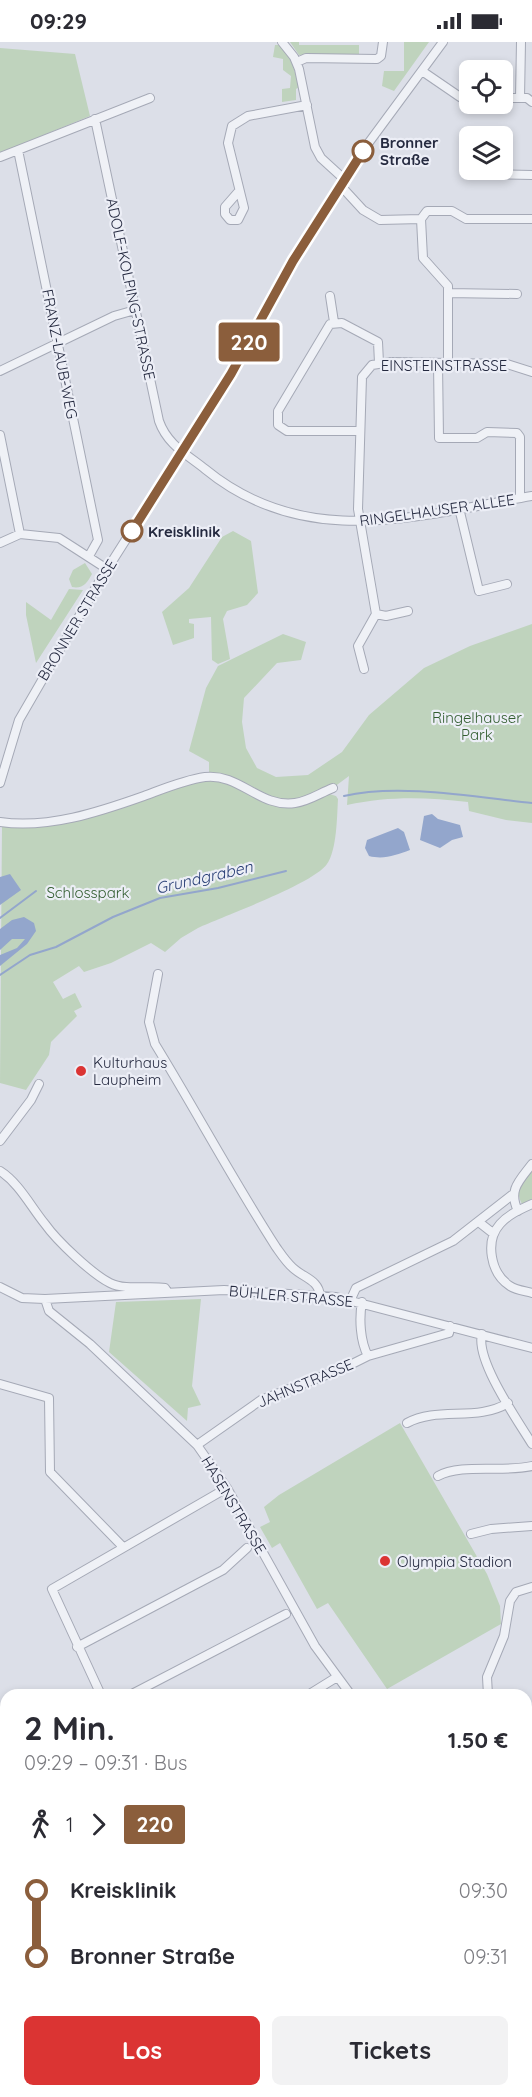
<!DOCTYPE html>
<html lang="de">
<head>
<meta charset="utf-8">
<style>
	:root { --surface:#fff; --page:#f2f2f3; --text:#2b2b33; --muted:#7c7c81; --accent:#db3433 }
	body { margin:0; font-family:Quicksand,sans-serif; background:var(--page); color:var(--text); height:100vh; display:flex; flex-direction:column; font-size:22px; white-space:nowrap }
	* { box-sizing:border-box; margin:0 }
	p { font-size:20px; color:var(--muted) }
	.icon { flex:none; width:33px; height:33px; fill:none; stroke:currentColor; stroke-width:2; stroke-linecap:round; stroke-linejoin:round }
	.map { position:relative; flex:1; overflow:hidden }
	.sheet { position:absolute; left:0px; top:1647px; width:532px; height:408px; display:flex; flex-direction:column; background:var(--surface); border-radius:18px 18px 0 0; box-shadow:0 3px 9px #0003 }
	.sheet>* { flex:none }
	.badge { padding:0 12px; border-radius:4px; font-size:21px; line-height:39px }
	.tools { position:absolute; left:459px; top:18px; display:grid; gap:12px }
	.tools a { display:grid; place-items:center; width:54px; height:54px; border-radius:9px; background:var(--surface); box-shadow:0 3px 9px #0003; font-size:30px }
	.map>.badge { position:absolute; translate:-50% -50%; box-shadow:0 0 0 3px #fff }
	.legs { display:flex; align-items:center; gap:9px; height:66px; padding:0 24px; font-size:20px }
	.legs p { margin-inline-start:auto }
	.head { display:flex; align-items:center; justify-content:space-between; height:102px; padding:0 24px }
	h1 { font-size:33px; font-weight:700; line-height:45px }
	.button { display:flex; gap:12px; margin-top:auto; padding:12px 24px }
	.button a { flex:1; height:69px; border-radius:9px; background:var(--accent); color:#fff; font-size:24px; font-weight:700; line-height:69px; text-align:center }
	.button a+a { background:var(--page); color:var(--text) }
	ul { padding:0 24px; list-style:none }
	li { display:flex; align-items:center; gap:21px; height:66px; font-size:22px }
	li i { display:grid; place-items:center; width:9px; height:100%; margin:0 8px; background:currentColor }
	li i::after { content:''; width:15px; height:15px; margin:-8px; border:4px solid; border-radius:50%; background:var(--surface) }
	li p { margin-inline-start:auto }
	li:first-child i { background:linear-gradient(#0000 50%,currentColor 0) }
	li:last-child i { background:linear-gradient(currentColor 50%,#0000 0) }
	.status { display:flex; justify-content:space-between; align-items:center; height:42px; padding:0 30px; background:var(--surface); direction:ltr }
	.status svg { height:16px; fill:currentColor }
	.map>svg:first-child { display:block }
</style>
</head>
<body>
<div class="status"><b>09:29</b><svg viewBox="0 0 49 12"><path d="M0 12V9h3v3zM5 12V6h3v6zM10 12V3h3v9zM15 12V0h3v12zM26 1h20v11H26zM47 4h2v5h-2z"/></svg></div>
<div class="map">
<svg width="532" height="2055" viewBox="0 0 532 2055">
	<rect width="100%" height="100%" fill="#dcdfe8"/>
	<path fill="#bfd3bd" d="M290,0H299V3H359V12L299,13Z
		M404,0H429L394,49L382,44L384,29H404Z
		M275,3H280L292,20L299,45L296,47V58L282,60V47L290,46L291,34L283,28V17L273,15Z
		M0,6L75,12L90,74L0,111Z
		M233,489L251,499L258,551L247,563L227,569L223,577L230,617L218,622L212,618L211,575L189,577V581L194,582V596L173,603L162,570L189,546L222,495Z
		M85,521L92,532C87,541 83,547 72,545L69,537L73,528Z
		M69,547L83,548L36,621L26,573V560L51,578Z
		M532,582V781L506,778L469,769L468,760C425,755 389,754 347,763L349,734L326,751L336,754L338,757C337,774 337,808 327,822C313,842 224,874 198,886L181,896L165,910L151,901L111,921L84,930L79,924L53,940L63,957L75,951L82,965L74,969L77,974L51,1000L49,1013L26,1048L0,1041L2,782L83,776L186,741L217,736L209,731V720L189,709L206,646L218,624L283,592L306,600L301,618L277,621L244,656L242,680L246,706L257,726L276,735L308,733L342,710L369,673L424,626L470,604Z
		M532,1128V1157L522,1162C514,1148 523,1140 532,1128Z
		M201,1257L192,1344L201,1363L188,1366L187,1379L109,1310L116,1260Z
		M400,1381L487,1532L500,1564L501,1582L387,1647L328,1561L317,1567L280,1501L272,1506L260,1485L270,1480L264,1465L279,1453Z
		M41,2049H116V2055H41Z"/>
	<path fill="#93a6cc" d="M432,772L438,777L460,783L463,795L452,798L440,806L420,798L424,774Z
		M398,786L404,790L410,808C396,813 384,818 369,814L365,806L367,798Z
		M10,832L21,848L0,863V835Z
		M24,875L34,881L36,889L27,902L0,924V913L17,906L25,897H12L0,908V887L12,878Z"/>
	<g fill="none" stroke-linecap="round" stroke-linejoin="round">
		<path stroke="#93a6cc" stroke-width="2" d="M344,754C398,741 476,755 532,761
			M0,876L36,849
			M0,933L30,913L56,905L113,875L160,856L218,846L286,829"/>
		<defs>
			<path id="minor" d="M282,0L294,15L299,27L315,105L321,116L344,137
				M297,20L306,16L377,17L381,14L383,0
				M422,29L460,55H470
				M502,56H527L532,60
				M520,56L521,0
				M95,77L159,379C167,402 186,412 205,427C305,509 416,474 532,454
				M18,108L98,498L89,514
				M0,115L150,56
				M479,132L532,133
				M340,143L363,168L380,178L421,177L423,216L448,244V322
				M239,149L225,165V172L230,178H238L244,166L228,101L232,84L248,74L307,63
				M421,177L427,169H452L466,177H532
				M448,251L517,252
				M330,254L334,280
				M438,321L439,396H477L487,390L517,391L520,395V456
				M0,329L114,274L135,268
				M359,389H287L278,383V369L330,282L342,281L378,300L379,321
				M0,393L20,492
				M459,466L479,549L507,542
				M0,501L20,492L59,496L107,527
				M376,572L386,574L408,569
				M364,627L358,604L376,572L358,467L362,335L372,323L391,320L507,322L532,330
				M0,741L19,678L99,540L231,332L314,183L353,122L443,0
				M0,780C48,787 99,770 144,754C163,747 184,738 205,735C240,731 259,766 295,761C309,759 320,751 333,746
				M158,932L149,980L155,1002C196,1069 233,1138 276,1205C281,1212 286,1220 293,1226C304,1236 319,1238 320,1254
				M0,1099L31,1058L39,1042
				M0,1129C19,1141 31,1165 45,1182C57,1199 92,1232 110,1241C126,1249 148,1243 165,1246L167,1249
				M532,1162C521,1167 509,1172 500,1182C485,1199 490,1231 510,1244C516,1248 525,1249 532,1251
				M518,1169C508,1148 519,1139 532,1122
				M480,1181L494,1192
				M0,1245L22,1256L45,1257L224,1248L336,1255L532,1306
				M45,1257L49,1269L90,1302L197,1403L227,1446L315,1604L351,1653
				M351,1257L356,1246L453,1199L512,1153
				M482,1292C475,1318 518,1379 532,1402
				M368,1314L449,1291L450,1284
				M0,1342L49,1356L50,1430L123,1505
				M407,1381C438,1364 477,1380 508,1361
				M197,1403L261,1358L344,1326L368,1314C360,1299 359,1276 362,1260
				M438,1434C461,1421 504,1431 532,1424
				M471,1492L491,1487L532,1484
				M77,1605L223,1528L247,1506
				M101,1653L52,1547L227,1446
				M130,1653L286,1572
				M308,1653L337,1635
				M488,1653L487,1635L504,1594L510,1559L516,1550L532,1545
				M526,1717L532,1716
				M526,1789H532
				M0,1823H6
				M526,1829L532,1844
				M526,1856L532,1854
				M526,1915L532,1925
				M0,1982L6,1980"/>
		</defs>
		<use href="#minor" stroke="#a5a9b6" stroke-width="10"/>
		<use href="#minor" stroke="#eff1f6" stroke-width="8"/>
	</g>
	<g fill="none" stroke-linecap="round" stroke-linejoin="round">
		<defs>
			<path id="line-1" d="M132,489L231,332L293,219L363,109"/>
		</defs>
		<use href="#line-1" stroke="#fff" stroke-width="14"/>
		<use href="#line-1" stroke="#8b5e3c" stroke-width="9"/>
	</g>
	<g fill="#fff" stroke="#8b5e3c" stroke-width="3">
		<circle cx="363" cy="109" r="10"/>
		<circle cx="132" cy="489" r="10"/>
	</g>
	<g fill="#db3433" stroke="#eceef6" stroke-width="2">
		<circle cx="81" cy="1029" r="6"/>
		<circle cx="385" cy="1519" r="6"/>
	</g>
	<g text-anchor="middle" dominant-baseline="central" stroke-width="4.5" stroke-linejoin="round" paint-order="stroke">
		<g font-size="15" font-weight="bold" fill="#252a40" stroke="#eceef6" text-anchor="start">
			<text x="380" y="100">Bronner<tspan x="380" dy="17">Straße</tspan></text>
			<text x="148" y="489">Kreisklinik</text>
		</g>
		<g font-size="15" fill="#252a40" stroke="#eceef6">
			<text transform="translate(131 247) rotate(78)">ADOLF-KOLPING-STRASSE</text>
			<text transform="translate(60 312) rotate(79)">FRANZ-LAUB-WEG</text>
			<text x="444" y="323">EINSTEINSTRASSE</text>
			<text transform="translate(437 468) rotate(-8)">RINGELHAUSER ALLEE</text>
			<text transform="translate(77 578) rotate(-59)">BRONNER STRASSE</text>
			<text transform="translate(291 1254) rotate(5)">BÜHLER STRASSE</text>
			<text transform="translate(305 1341) rotate(-23)">JAHNSTRASSE</text>
			<text transform="translate(234 1463) rotate(59)">HASENSTRASSE</text>
		</g>
		<g font-size="15" fill="#325d30" stroke="#eceef6">
			<text x="477" y="675">Ringelhauser<tspan x="477" dy="17">Park</tspan></text>
			<text x="88" y="850">Schlosspark</text>
		</g>
		<g font-size="15" fill="#252a40" stroke="#eceef6" text-anchor="start">
			<text x="93" y="1020">Kulturhaus<tspan x="93" dy="17">Laupheim</tspan></text>
			<text x="397" y="1519">Olympia Stadion</text>
		</g>
		<g font-size="16" font-style="italic" fill="#2b4177" stroke="#eceef6">
			<text transform="translate(204 835) rotate(-13)">Grundgraben</text>
		</g>
	</g>
</svg>
<div class="tools">
<a><svg class="icon" aria-label="locate" viewBox="0 0 24 24"><circle cx="12" cy="12" r="6"/><path d="M12 2v4M12 18v4M2 12h4M18 12h4"/></svg></a>
<a><svg class="icon" aria-label="layers" viewBox="0 0 24 24"><path d="M12 4l9 5-9 5-9-5zM3 14l9 5 9-5"/></svg></a>
</div>
<b class="badge" style="left:249px;top:300px;background:#8b5e3c;color:#fff">220</b>
<section class="sheet">
<div class="head"><div><h1>2 Min.</h1><p>09:29 – 09:31 · Bus</p></div><b>1.50 €</b></div>
<div class="legs"><svg class="icon" aria-label="walk" viewBox="0 0 24 24"><circle cx="13" cy="4" r="2"/><path d="M13 8l-2 6 4 7M11 14l-3 7M7 12l3-4h3l4 4"/></svg>1<svg class="icon" aria-label="forward" viewBox="0 0 24 24"><path d="M9 5l7 7-7 7"/></svg><b class="badge" style="background:#8b5e3c;color:#fff">220</b></div>
<ul>
<li><i style="color:#8b5e3c"></i><b>Kreisklinik</b><p>09:30</p></li>
<li><i style="color:#8b5e3c"></i><b>Bronner Straße</b><p>09:31</p></li>
</ul>
<div class="button"><a>Los</a><a>Tickets</a></div>
</section>
</div>
</body>
</html>
